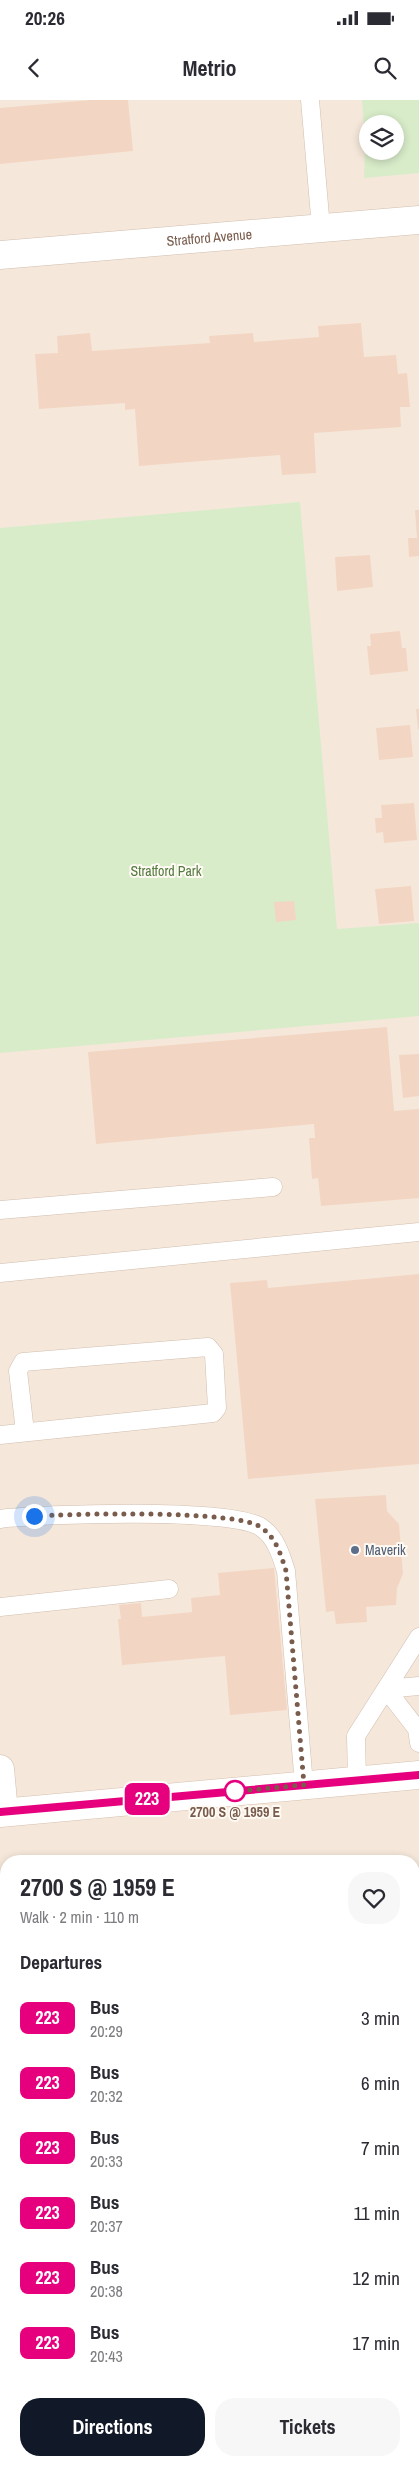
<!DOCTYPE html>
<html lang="en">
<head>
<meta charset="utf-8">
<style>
	:root { --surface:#fff; --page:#f7f7f7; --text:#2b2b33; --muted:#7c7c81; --accent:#111827 }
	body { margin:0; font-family:"Archivo Narrow",sans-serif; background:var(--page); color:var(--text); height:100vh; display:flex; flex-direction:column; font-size:19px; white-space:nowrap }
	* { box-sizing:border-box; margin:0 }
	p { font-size:16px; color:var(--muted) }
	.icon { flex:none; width:28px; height:28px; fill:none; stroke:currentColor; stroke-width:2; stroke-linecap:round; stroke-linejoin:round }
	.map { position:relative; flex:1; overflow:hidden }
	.panel { position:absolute; left:0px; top:1755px; width:420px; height:611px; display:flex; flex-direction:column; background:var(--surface); border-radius:20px 20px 0 0; box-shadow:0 2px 8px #0003 }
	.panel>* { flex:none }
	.badge { padding:0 10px; border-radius:8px; font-size:18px; line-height:32px }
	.buttons { position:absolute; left:359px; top:15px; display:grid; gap:10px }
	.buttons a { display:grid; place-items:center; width:45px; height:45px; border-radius:50%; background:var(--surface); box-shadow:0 2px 8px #0003; font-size:25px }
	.you { position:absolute; width:25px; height:25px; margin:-12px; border:4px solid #fff; border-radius:50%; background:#1a73e8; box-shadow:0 0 0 8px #1a73e833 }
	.map>.badge { position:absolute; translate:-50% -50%; box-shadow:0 0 0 2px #fff }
	h2 { padding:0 20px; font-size:19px; line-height:45px }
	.round { display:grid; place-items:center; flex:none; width:52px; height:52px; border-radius:20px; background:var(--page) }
	.head { display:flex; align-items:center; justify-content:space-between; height:85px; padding:0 20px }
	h1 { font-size:24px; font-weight:700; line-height:38px }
	.button { display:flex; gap:10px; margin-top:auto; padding:10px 20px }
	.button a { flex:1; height:58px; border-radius:20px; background:var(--accent); color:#fff; font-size:20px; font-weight:700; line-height:58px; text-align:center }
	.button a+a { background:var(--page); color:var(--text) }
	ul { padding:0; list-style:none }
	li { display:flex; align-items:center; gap:15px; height:65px; padding:0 20px }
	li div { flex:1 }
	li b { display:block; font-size:19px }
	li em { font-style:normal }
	li .badge { min-width:55px; font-weight:700; text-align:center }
	.status { display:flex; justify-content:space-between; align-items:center; height:35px; padding:0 25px; background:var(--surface); direction:ltr }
	.status svg { height:14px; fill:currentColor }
	header { display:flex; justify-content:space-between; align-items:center; height:65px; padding:0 20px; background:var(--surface); font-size:22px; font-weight:700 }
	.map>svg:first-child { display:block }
</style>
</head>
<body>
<div class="status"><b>20:26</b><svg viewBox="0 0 49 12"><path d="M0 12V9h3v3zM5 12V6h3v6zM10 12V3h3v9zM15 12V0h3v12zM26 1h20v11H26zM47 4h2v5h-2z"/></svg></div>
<header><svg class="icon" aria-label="back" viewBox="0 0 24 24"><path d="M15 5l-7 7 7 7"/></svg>Metrio<svg class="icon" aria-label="search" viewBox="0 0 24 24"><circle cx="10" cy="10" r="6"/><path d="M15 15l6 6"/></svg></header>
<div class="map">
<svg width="419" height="2366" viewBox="0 0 419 2366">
	<rect width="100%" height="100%" fill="#fdf6ec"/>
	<path fill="#f5e8da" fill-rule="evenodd" d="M0,0H419V2366H0ZM368,24H395V51H368ZM6,1761H414V2360H6Z"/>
	<path fill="#d8ecc9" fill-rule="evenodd" d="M362,0H419V73L364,78L365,43ZM368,24H395V51H368Z
		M300,402L337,829L419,823V916L0,953V428Z"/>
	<path fill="#f3d5c3" d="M91,0H128L133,51L0,64V8Z
		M361,223L364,257L396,255L398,274L407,273L410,307H400L401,327L314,333L316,373L282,375L280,355L139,366L135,309L125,310V303L39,309L35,254L58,253L57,236L90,233L92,251L210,243L209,236L253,233L254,242L319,237L318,226Z
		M415,410H419V456L409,457L408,438H417Z
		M370,455L373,487L337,491L335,457Z
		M400,531L402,548H406L408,571L370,575L367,546H371L370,534Z
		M416,609H419V629H418Z
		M410,625L413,657L379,660L376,628Z
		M414,703L417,740L384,743L383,732L376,733L375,718H382L381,705Z
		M411,786L414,821L379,824L375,789Z
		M294,801L296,820L276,822L274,802Z
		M387,927L394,1011L419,1009V1098L321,1106L318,1078L312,1079L309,1038H315L314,1024L96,1044L88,952Z
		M419,954V996L403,998L399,955Z
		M419,1174V1364L248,1379L230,1183L267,1180L268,1188Z
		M386,1395L387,1411L399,1424L403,1474L397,1488L396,1505L366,1507L367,1522L336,1524L334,1511L326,1512L315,1399Z
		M274,1468L287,1610L230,1615L225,1556L122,1565L118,1519H121L119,1505L141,1503L142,1517L192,1512L191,1498L220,1495L218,1473Z
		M416,1791H419V1808H418Z
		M414,1970H419V2127L414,2128Z
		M0,1991H2L6,2038V2040L0,2041Z
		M419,2213V2248H414V2214Z
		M419,2300V2366H367L366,2360H414V2301Z
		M245,2360H324V2366H245Z"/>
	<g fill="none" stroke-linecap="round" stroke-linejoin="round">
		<defs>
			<path id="lane" d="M310,0L321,128
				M0,1110L273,1087
				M0,1173L419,1132
				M0,1335L213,1313L217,1308L214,1254L208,1247L23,1262L18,1271L25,1332
				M0,1419C39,1414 237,1407 262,1428C276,1438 281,1455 286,1471L304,1685
				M0,1507L169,1489
				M419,1586L386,1589L417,1629L419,1643
				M357,1680L356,1636L419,1537
				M414,1950L419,1949
				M414,2164L419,2163
				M347,2360L348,2366"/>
			<g id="street">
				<path id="s1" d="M0,155L419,120"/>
				<path d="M0,1669L4,1712"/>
			</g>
			<path id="secondary" d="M0,1713L419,1675"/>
		</defs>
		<use href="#lane" stroke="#d1beb0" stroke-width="19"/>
		<use href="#street" stroke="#d1beb0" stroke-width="29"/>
		<use href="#secondary" stroke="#d6c0b0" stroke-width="29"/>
		<use href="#lane" stroke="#fff" stroke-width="18"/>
		<use href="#street" stroke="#fff" stroke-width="28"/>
		<use href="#secondary" stroke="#fff" stroke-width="28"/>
	</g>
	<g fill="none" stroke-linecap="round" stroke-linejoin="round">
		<defs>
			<path id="line" d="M0,1712L419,1675"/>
		</defs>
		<use href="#line" stroke="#fff" stroke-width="11"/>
		<use href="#line" stroke="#e6007e" stroke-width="8"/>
		<path stroke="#7a5c4d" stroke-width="5" stroke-dasharray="0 9" d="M34,1416C71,1414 239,1409 262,1428C276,1438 281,1455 286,1471L304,1685L229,1692L235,1691"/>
	</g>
	<circle fill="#5c6f8a" stroke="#fffaf3" stroke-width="2" cx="355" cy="1450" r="5"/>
	<circle fill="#fff" stroke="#e6007e" stroke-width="2.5" cx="235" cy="1691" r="10"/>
	<g text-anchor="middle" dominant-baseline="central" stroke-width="4" stroke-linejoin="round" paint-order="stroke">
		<g font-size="14" fill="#7a5c4d" stroke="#fffaf3">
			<text stroke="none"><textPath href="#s1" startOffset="210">Stratford Avenue</textPath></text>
		</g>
		<g font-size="14" fill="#537a41" stroke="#fffaf3">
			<text x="166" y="771">Stratford Park</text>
		</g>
		<g font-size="14" fill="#4e5e75" stroke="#fffaf3" text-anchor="start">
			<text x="365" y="1450">Maverik</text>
		</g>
		<g font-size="14" font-weight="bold" fill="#7a5c4d" stroke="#fffaf3">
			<text x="235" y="1712">2700 S @ 1959 E</text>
		</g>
	</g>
</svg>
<div class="buttons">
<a><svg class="icon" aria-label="layers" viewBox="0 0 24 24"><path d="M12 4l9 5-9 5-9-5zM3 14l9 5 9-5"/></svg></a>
</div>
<div class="you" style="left:34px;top:1416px"></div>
<b class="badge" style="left:147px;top:1699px;background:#e6007e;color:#fff">223</b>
<section class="panel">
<div class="head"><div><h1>2700 S @ 1959 E</h1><p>Walk · 2 min · 110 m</p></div><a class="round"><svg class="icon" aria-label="heart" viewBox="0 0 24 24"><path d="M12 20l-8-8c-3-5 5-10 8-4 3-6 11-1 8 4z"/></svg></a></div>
<h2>Departures</h2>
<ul>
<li><span class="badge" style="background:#e6007e;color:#fff">223</span><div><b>Bus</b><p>20:29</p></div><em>3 min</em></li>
<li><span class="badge" style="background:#e6007e;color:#fff">223</span><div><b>Bus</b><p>20:32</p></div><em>6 min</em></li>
<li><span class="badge" style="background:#e6007e;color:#fff">223</span><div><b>Bus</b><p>20:33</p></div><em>7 min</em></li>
<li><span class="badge" style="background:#e6007e;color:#fff">223</span><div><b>Bus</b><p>20:37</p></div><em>11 min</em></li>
<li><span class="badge" style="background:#e6007e;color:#fff">223</span><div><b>Bus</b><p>20:38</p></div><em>12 min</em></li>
<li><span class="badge" style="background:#e6007e;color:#fff">223</span><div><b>Bus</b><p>20:43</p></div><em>17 min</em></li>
</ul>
<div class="button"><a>Directions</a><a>Tickets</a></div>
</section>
</div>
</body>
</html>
